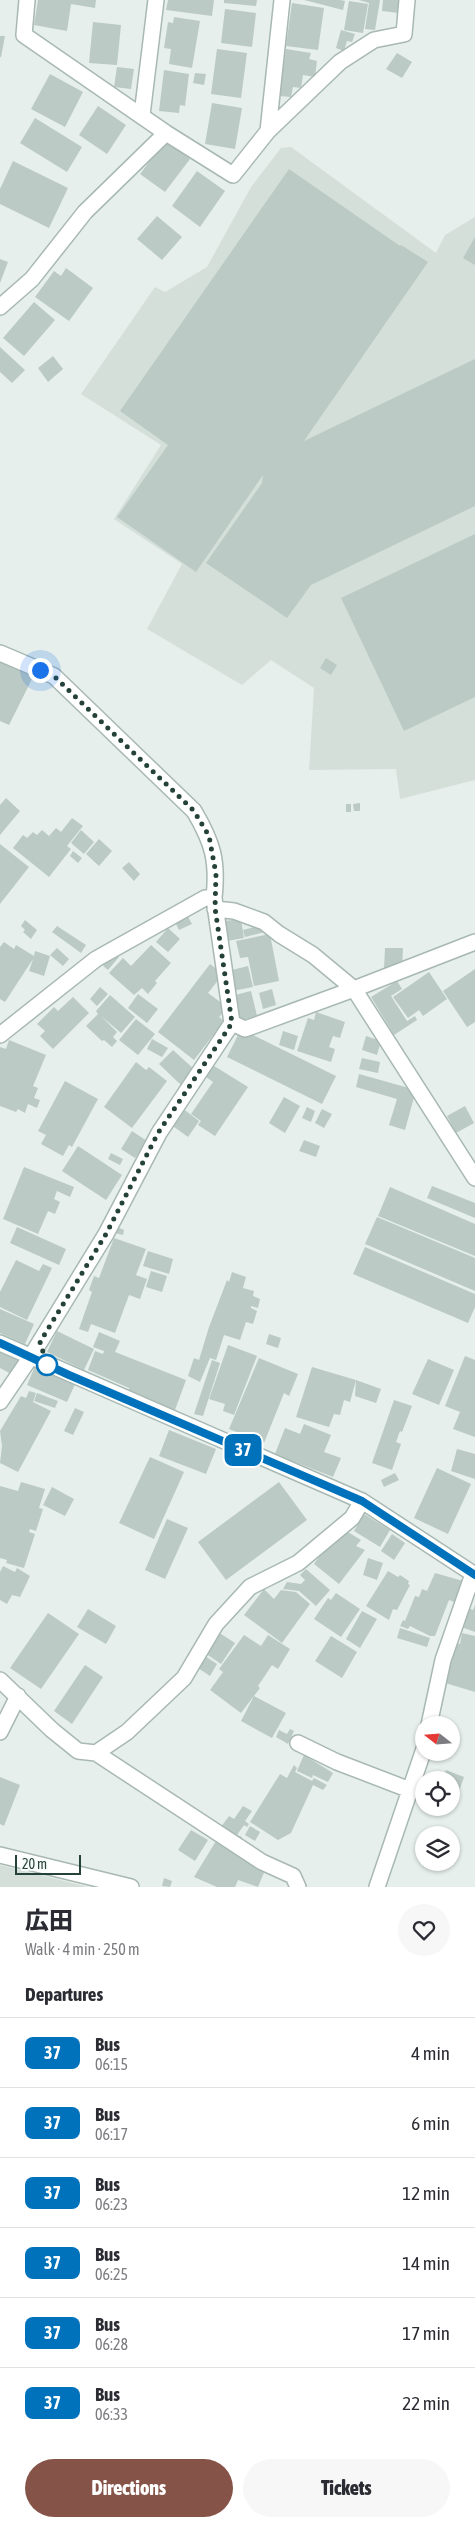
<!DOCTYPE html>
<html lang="en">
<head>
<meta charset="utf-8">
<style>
	:root { --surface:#fff; --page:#f7f7f7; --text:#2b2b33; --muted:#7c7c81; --line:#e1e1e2; --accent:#855347 }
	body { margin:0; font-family:"Asap Condensed","Noto Sans JP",sans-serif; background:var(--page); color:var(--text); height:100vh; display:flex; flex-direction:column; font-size:19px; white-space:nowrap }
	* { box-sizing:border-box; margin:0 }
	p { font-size:16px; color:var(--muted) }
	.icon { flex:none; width:28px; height:28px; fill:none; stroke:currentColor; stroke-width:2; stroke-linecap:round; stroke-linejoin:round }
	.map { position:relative; height:1887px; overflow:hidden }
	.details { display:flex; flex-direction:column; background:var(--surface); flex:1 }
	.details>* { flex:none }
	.badge { padding:0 10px; border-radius:8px; font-size:18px; line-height:32px }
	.needle { width:32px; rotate:287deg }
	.buttons { position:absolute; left:415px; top:1716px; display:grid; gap:10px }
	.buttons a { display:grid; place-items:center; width:45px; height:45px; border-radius:50%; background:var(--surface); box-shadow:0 1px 4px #0004; font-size:25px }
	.scale { position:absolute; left:15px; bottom:12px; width:66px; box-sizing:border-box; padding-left:5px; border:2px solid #24423a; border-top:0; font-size:14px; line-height:18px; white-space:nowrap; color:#24423a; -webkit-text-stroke:4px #f7fbf9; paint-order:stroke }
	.you { position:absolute; width:25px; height:25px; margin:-12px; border:4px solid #fff; border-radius:50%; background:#1a73e8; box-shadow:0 0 0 8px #1a73e833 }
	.map>.badge { position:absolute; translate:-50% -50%; box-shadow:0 0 0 2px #fff }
	h2 { padding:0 25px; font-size:19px; line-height:45px }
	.round { display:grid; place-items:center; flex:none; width:52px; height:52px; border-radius:26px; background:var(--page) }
	.head { display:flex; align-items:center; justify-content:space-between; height:85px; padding:0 25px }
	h1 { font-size:24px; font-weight:800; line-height:38px }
	.primary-button { display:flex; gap:10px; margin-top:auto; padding:10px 25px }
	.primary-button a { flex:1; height:58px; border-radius:30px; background:var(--accent); color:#fff; font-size:20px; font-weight:800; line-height:58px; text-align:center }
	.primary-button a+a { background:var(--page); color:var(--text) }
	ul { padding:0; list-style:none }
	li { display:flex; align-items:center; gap:15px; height:70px; padding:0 25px; border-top:1px solid var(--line) }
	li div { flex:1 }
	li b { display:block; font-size:19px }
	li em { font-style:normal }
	li .badge { min-width:55px; font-weight:700; text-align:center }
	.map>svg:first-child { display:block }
</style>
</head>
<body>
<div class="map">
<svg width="475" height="1887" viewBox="0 0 475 1887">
	<rect width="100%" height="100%" fill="#e6efeb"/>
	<path fill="#d4dfda" d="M291,147L436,253L445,235L475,217V780L400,799L396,769L309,770L314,688L271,660L242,685L147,629L182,564L114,519L161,445L81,394L155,287L165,292L207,267L251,187L281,148Z
		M0,1865L88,1887H0Z"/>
	<path fill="#bbcac4" d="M38,0H96L95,8L71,4L67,31L34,25Z
		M168,0H214L212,16L166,10Z
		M224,0H257L256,6L224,3Z
		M304,0H340L345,1L343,10Z
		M359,0H380L375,30L365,29L369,3Z
		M383,0H400L399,13L382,11Z
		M349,1L368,4L363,33L344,30Z
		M292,3L324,8L318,50L286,46Z
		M225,9L256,13L252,47L221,43Z
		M174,17L200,21L192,68L169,64L171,49L164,48L168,22L173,23Z
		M93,22L121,25L117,65L89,63Z
		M341,30L355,34L352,42L347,41L344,51L336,48Z
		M0,36H5L1,57H0Z
		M217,49L247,53L241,98L211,94Z
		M286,49L311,53L309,59L317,61L315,77L303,75L301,88L293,87L291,97L279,96Z
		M397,53L412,62L402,78L386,69Z
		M117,67L134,69L131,89L114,87Z
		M164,70L189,74L185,106L180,105L179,113L159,111Z
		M195,73L206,74L204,85L193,83Z
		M50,74L83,92L65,127L31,109Z
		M212,103L242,108L235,149L205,144Z
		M98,106L126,125L107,154L79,135Z
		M35,118L82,147L67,172L20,143Z
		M166,140L190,159L165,192L140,174Z
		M13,161L68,188L49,228L0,204V189Z
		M289,169L400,246L401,245L428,262L304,441L475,359V506L311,585L287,618L206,563L262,483L263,475L196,572L117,517L168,445L120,411Z
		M197,171L225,191L200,227L172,206Z
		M157,216L182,237L162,260L137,239Z
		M475,237V265L463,258Z
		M0,259L8,262L0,283Z
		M66,268L93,288L69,321L35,297L54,271L61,276Z
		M34,302L55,320L24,356L3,338Z
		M0,347L25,370L12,383L0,372Z
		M53,356L63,369L48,382L38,368Z
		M475,534V697L404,731L341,598Z
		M326,658L337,665L331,675L320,668Z
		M0,660L33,677L9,725L0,721Z
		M6,798L20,811L0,835V805Z
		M360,803V811H354L353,804Z
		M346,804H351V812H346Z
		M72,818L83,826L67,846L71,849L49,877L13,848L23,835L27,838L33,832L37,835L42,830L49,836L56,828L61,832Z
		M81,830L94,842L84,854L71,843Z
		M99,839L112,851L99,866L86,854Z
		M0,844L29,867L0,904Z
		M73,851L82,858L78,863L70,856Z
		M129,862L140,874L134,881L122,868Z
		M187,915L192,924L179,930L175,922Z
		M241,919L244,938L227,941L224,921Z
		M25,920L37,930L31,939L23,932L25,930L21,926Z
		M263,925L265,932L245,937L243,930Z
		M57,926L86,945L81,953L52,932Z
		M168,928L180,939L168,952L156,942Z
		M270,934L279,981L254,986L248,957L240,958L236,941Z
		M4,942L14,949L16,945L34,956L35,951L50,956L44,976L29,971L33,959L5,1002L0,999V947Z
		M151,945L171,963L155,981L157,983L148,994L142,988L134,995L109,973L123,958L131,966Z
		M57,948L69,959L63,966L50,955Z
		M385,948H403L402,969L384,968Z
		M114,953L119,957L108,970L103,966Z
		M210,964L223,974L208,993L227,1007L219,1017L224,1021L194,1060L158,1032Z
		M248,966L253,987L232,991L228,971Z
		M475,969V1022L467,1027L443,991Z
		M429,972L447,999L423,1016L419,1010L408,1018L393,997Z
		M397,981L402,989L391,996L407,1021L415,1016L417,1020L394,1035L371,997Z
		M100,987L108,994L97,1006L90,999Z
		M272,989L276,1005L263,1009L259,993Z
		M251,991L257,1016L237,1021L231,996Z
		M138,994L158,1009L147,1023L128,1008Z
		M110,995L135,1017L121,1033L101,1016L117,1032L113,1037L117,1041L112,1047L104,1040L102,1041L86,1026L98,1014L96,1011Z
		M73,997L89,1013L53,1049L40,1036L45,1031L37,1024L54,1007L58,1011Z
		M316,1012L345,1022L340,1038L333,1036L329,1047L335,1049L331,1062L297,1051L308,1018L314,1020Z
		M136,1019L155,1034L138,1055L119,1040Z
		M241,1029L336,1076L322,1104L227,1057Z
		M283,1031L298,1036L294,1050L279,1045Z
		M366,1036L381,1041L377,1055L362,1050Z
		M152,1039L168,1048L162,1057L147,1049Z
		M9,1040L46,1055L33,1086L38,1088L34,1098L40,1100L37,1108L28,1104L25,1113L18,1109L16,1112L0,1106V1047L6,1049Z
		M173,1050L195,1070L181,1085L159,1064Z
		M362,1058L380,1062L378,1073L359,1069Z
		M136,1062L146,1070L149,1067L167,1081L132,1128L104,1107Z
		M211,1064L248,1087L215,1136L198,1125L201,1121L191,1114L213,1082L203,1075Z
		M359,1074L416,1090L405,1130L389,1125L397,1099L356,1087Z
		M65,1081L98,1099L72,1147L69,1145L63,1156L41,1144L46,1135L38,1131Z
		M284,1097L300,1106L285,1133L269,1123Z
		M465,1106L474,1123L456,1133L447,1116Z
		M307,1107L315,1111L311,1122L302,1118Z
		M182,1108L199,1121L188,1137L170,1124Z
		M322,1109L332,1114L324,1128L315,1123Z
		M132,1131L147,1141L135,1158L121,1149Z
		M304,1140L320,1146L316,1157L299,1151Z
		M78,1146L122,1175L106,1200L62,1171Z
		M111,1153L123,1159L120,1165L108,1159Z
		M24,1167L74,1187L70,1197L57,1191L54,1199L60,1202L55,1214L48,1211L38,1234L3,1219Z
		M432,1186L475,1203V1218L427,1198Z
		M390,1187L475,1224V1256L378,1216Z
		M377,1217L475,1258V1291L365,1244Z
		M17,1227L66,1249L59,1265L10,1243Z
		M117,1227L124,1230L123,1235L115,1233Z
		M114,1238L146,1249L136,1275L147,1279L140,1299L129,1295L115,1333L91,1324L88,1332L79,1329L92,1292L89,1290L94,1276L99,1278Z
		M365,1247L475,1294V1307L468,1323L353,1274Z
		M148,1251L173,1259L169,1274L143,1266Z
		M16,1260L39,1271L43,1264L52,1268L27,1320L0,1307V1292Z
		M151,1271L167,1276L162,1292L146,1287Z
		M232,1272L246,1277L243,1288L254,1291L253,1296L260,1299L258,1308L251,1306V1308L257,1311L253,1324L246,1322L240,1340L224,1335L216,1360L210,1358L200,1382L188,1376L194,1358L199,1360L209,1327L227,1280L229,1282Z
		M0,1309L34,1324L25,1344L0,1333Z
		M57,1331L94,1349L84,1370L47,1352Z
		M99,1332L120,1341L115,1352L186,1380L175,1410L129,1392V1388L88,1370L95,1351L103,1354L104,1351L93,1347Z
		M269,1334L281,1338L278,1348L266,1344Z
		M228,1345L257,1356L234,1415L223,1411L225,1404L209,1399Z
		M0,1347L24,1359L15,1376L0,1368Z
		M465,1356L475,1360V1437L453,1429L460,1412L445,1406Z
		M259,1358L298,1374L289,1396L284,1393L264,1443L229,1429Z
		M428,1359L454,1370L439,1405L412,1394Z
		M212,1360L220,1363L203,1416L194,1414Z
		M36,1364L76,1382L67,1402L27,1385Z
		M312,1367L356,1380L350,1402L344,1400L340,1415L334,1414L329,1427L296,1417Z
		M356,1380L381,1389L376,1403L355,1396Z
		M29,1391L36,1393L33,1402L51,1411L18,1472L0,1463L2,1446L0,1431L21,1396L26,1398Z
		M37,1393L58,1401L55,1408L34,1401Z
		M394,1400L412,1406L402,1432L400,1431L396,1442L401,1444L392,1470L372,1463Z
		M75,1408L84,1412L73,1435L64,1431Z
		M304,1424L331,1435L324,1452L341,1458L333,1477L275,1454L285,1428L300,1434Z
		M169,1430L216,1449L206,1474L159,1456Z
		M457,1449L475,1454V1479L451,1471Z
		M150,1457L184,1472L154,1539L119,1523Z
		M437,1468L471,1484L448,1534L414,1518Z
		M395,1473L399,1480L384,1487L381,1480Z
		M21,1482L45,1489L39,1508L43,1509L36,1531L30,1529L29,1532L35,1534L24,1568L6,1563L7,1560L0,1558V1486L18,1491Z
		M279,1482L307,1520L226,1580L198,1542Z
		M52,1487L74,1499L65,1516L43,1505Z
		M364,1514L390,1530L380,1547L354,1531Z
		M167,1519L188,1528L165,1579L145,1570Z
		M343,1529L361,1540L356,1546L365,1550L339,1584L314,1564L332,1538Z
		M392,1534L405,1543L394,1560L381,1551Z
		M368,1558L383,1563L377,1580L363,1575Z
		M3,1566L15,1572L17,1568L30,1576L20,1597L12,1595L7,1604L0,1600V1572Z
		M306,1569L330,1590L316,1606L299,1591L283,1589L287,1582L301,1584L305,1580L300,1575Z
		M388,1571L398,1577L400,1575L409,1581L408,1584L410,1585L397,1610L393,1609L389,1620L366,1606Z
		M435,1573L463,1581L457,1603L449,1600L435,1636H430L410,1626L408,1629L400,1626L403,1620L405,1621L415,1596L419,1597L422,1589L427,1591Z
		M264,1589L274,1599L281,1590L296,1592L310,1604L282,1643L244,1615Z
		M336,1593L360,1609L341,1637L314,1619L328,1598L331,1600Z
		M475,1605V1632L461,1627L468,1608L473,1610Z
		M88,1609L116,1626L106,1644L77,1627Z
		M362,1611L377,1619L360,1648L346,1639Z
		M48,1613L79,1634L41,1689L10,1668Z
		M400,1628L430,1638L427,1647L397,1638Z
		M218,1632L235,1643L221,1664L205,1653Z
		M462,1633L475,1636V1692L442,1682L454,1642L460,1644Z
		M244,1635L261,1646L268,1635L290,1649L278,1669L272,1665L258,1686L260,1688L241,1713L210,1690L223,1672L219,1669Z
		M331,1636L357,1652L342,1678L315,1661Z
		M205,1656L217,1664L210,1676L198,1668Z
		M85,1665L103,1677L72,1724L54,1711Z
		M254,1696L286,1713L272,1738L241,1721Z
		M290,1729L294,1731L288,1744L276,1737L279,1730L287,1734Z
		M304,1755L333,1773L328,1782L313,1775L312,1778L297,1771Z
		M294,1765L297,1768L295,1772L312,1781L314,1778L327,1785L323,1790L313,1785L291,1833L278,1840L250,1822L280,1774L287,1778Z
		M446,1770L464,1777L457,1797L451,1795V1780H442Z
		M0,1777L20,1785L4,1826L0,1824Z
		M243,1806L252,1811L245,1821L249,1824L247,1827L244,1825L237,1835L242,1837L241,1839L221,1827L229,1816L234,1819Z
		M250,1826L260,1832L255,1841L245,1835Z
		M191,1830L208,1840L195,1861L178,1850Z
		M216,1841L265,1870L258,1887L238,1880L235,1887H217L194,1877Z
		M164,1878L172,1881L170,1887L162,1886Z"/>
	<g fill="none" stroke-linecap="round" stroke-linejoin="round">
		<defs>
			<path id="minor" d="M27,0L24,35L166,133L233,175L268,131L340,62L374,40L404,34L407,0
				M142,115L156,0
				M268,131L282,0
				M0,307L32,279L85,212L166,133
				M0,653L54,676L194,811C213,843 218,861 214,898
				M215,909L234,911L264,922L279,934L313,955L354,989L475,942
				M232,1023L245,1029L354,989L475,1178
				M0,1035L96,959L205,898H214L232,1023L159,1133L106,1234L30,1358L0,1402
				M0,1343L362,1501L475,1575
				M0,1680L52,1730L78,1751L96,1753L127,1732L184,1678L216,1624L250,1587L298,1563L352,1518L362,1501
				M429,1725L443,1660L473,1574
				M0,1732L18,1696
				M298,1743L337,1762L410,1790L377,1887
				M96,1753L262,1862L293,1876L298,1887
				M410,1790L424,1749
				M0,1855L131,1887"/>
		</defs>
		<use href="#minor" stroke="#a8b8b2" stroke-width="18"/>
		<use href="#minor" stroke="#fff" stroke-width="15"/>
	</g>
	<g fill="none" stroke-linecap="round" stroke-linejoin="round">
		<defs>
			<path id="line" d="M0,1343L69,1375L362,1501L475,1575"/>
		</defs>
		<use href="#line" stroke="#fff" stroke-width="11"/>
		<use href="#line" stroke="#0072bc" stroke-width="8"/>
		<path stroke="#24423a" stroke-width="5" stroke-dasharray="0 9" d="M40,670L54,676L194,811L209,836L216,874L215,908L232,1023L158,1133L106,1234L40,1342L47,1365"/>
	</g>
	<circle fill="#fff" stroke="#0072bc" stroke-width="2.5" cx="47" cy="1365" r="10"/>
</svg>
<div class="buttons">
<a><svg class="needle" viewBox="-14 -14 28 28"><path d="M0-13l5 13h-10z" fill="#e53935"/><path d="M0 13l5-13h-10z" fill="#7c7c81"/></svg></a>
<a><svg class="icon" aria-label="locate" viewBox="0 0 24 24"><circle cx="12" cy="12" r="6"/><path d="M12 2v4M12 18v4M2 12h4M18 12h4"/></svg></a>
<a><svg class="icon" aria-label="layers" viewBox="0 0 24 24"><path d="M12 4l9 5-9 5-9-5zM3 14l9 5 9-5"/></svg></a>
</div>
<div class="scale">20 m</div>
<div class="you" style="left:40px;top:670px"></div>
<b class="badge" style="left:243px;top:1450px;background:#0072bc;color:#fff">37</b>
</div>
<section class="details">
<div class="head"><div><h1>広田</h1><p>Walk · 4 min · 250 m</p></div><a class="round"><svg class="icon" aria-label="heart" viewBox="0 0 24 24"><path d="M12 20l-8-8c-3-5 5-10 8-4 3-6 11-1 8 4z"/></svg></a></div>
<h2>Departures</h2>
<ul>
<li><span class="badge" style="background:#0072bc;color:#fff">37</span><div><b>Bus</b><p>06:15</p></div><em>4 min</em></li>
<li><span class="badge" style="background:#0072bc;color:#fff">37</span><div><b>Bus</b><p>06:17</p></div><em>6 min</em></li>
<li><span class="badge" style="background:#0072bc;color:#fff">37</span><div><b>Bus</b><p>06:23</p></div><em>12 min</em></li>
<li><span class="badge" style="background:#0072bc;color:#fff">37</span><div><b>Bus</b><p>06:25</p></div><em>14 min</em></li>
<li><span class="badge" style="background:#0072bc;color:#fff">37</span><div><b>Bus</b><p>06:28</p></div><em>17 min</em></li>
<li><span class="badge" style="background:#0072bc;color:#fff">37</span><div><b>Bus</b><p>06:33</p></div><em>22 min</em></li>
</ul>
<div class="primary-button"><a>Directions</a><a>Tickets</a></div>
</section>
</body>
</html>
